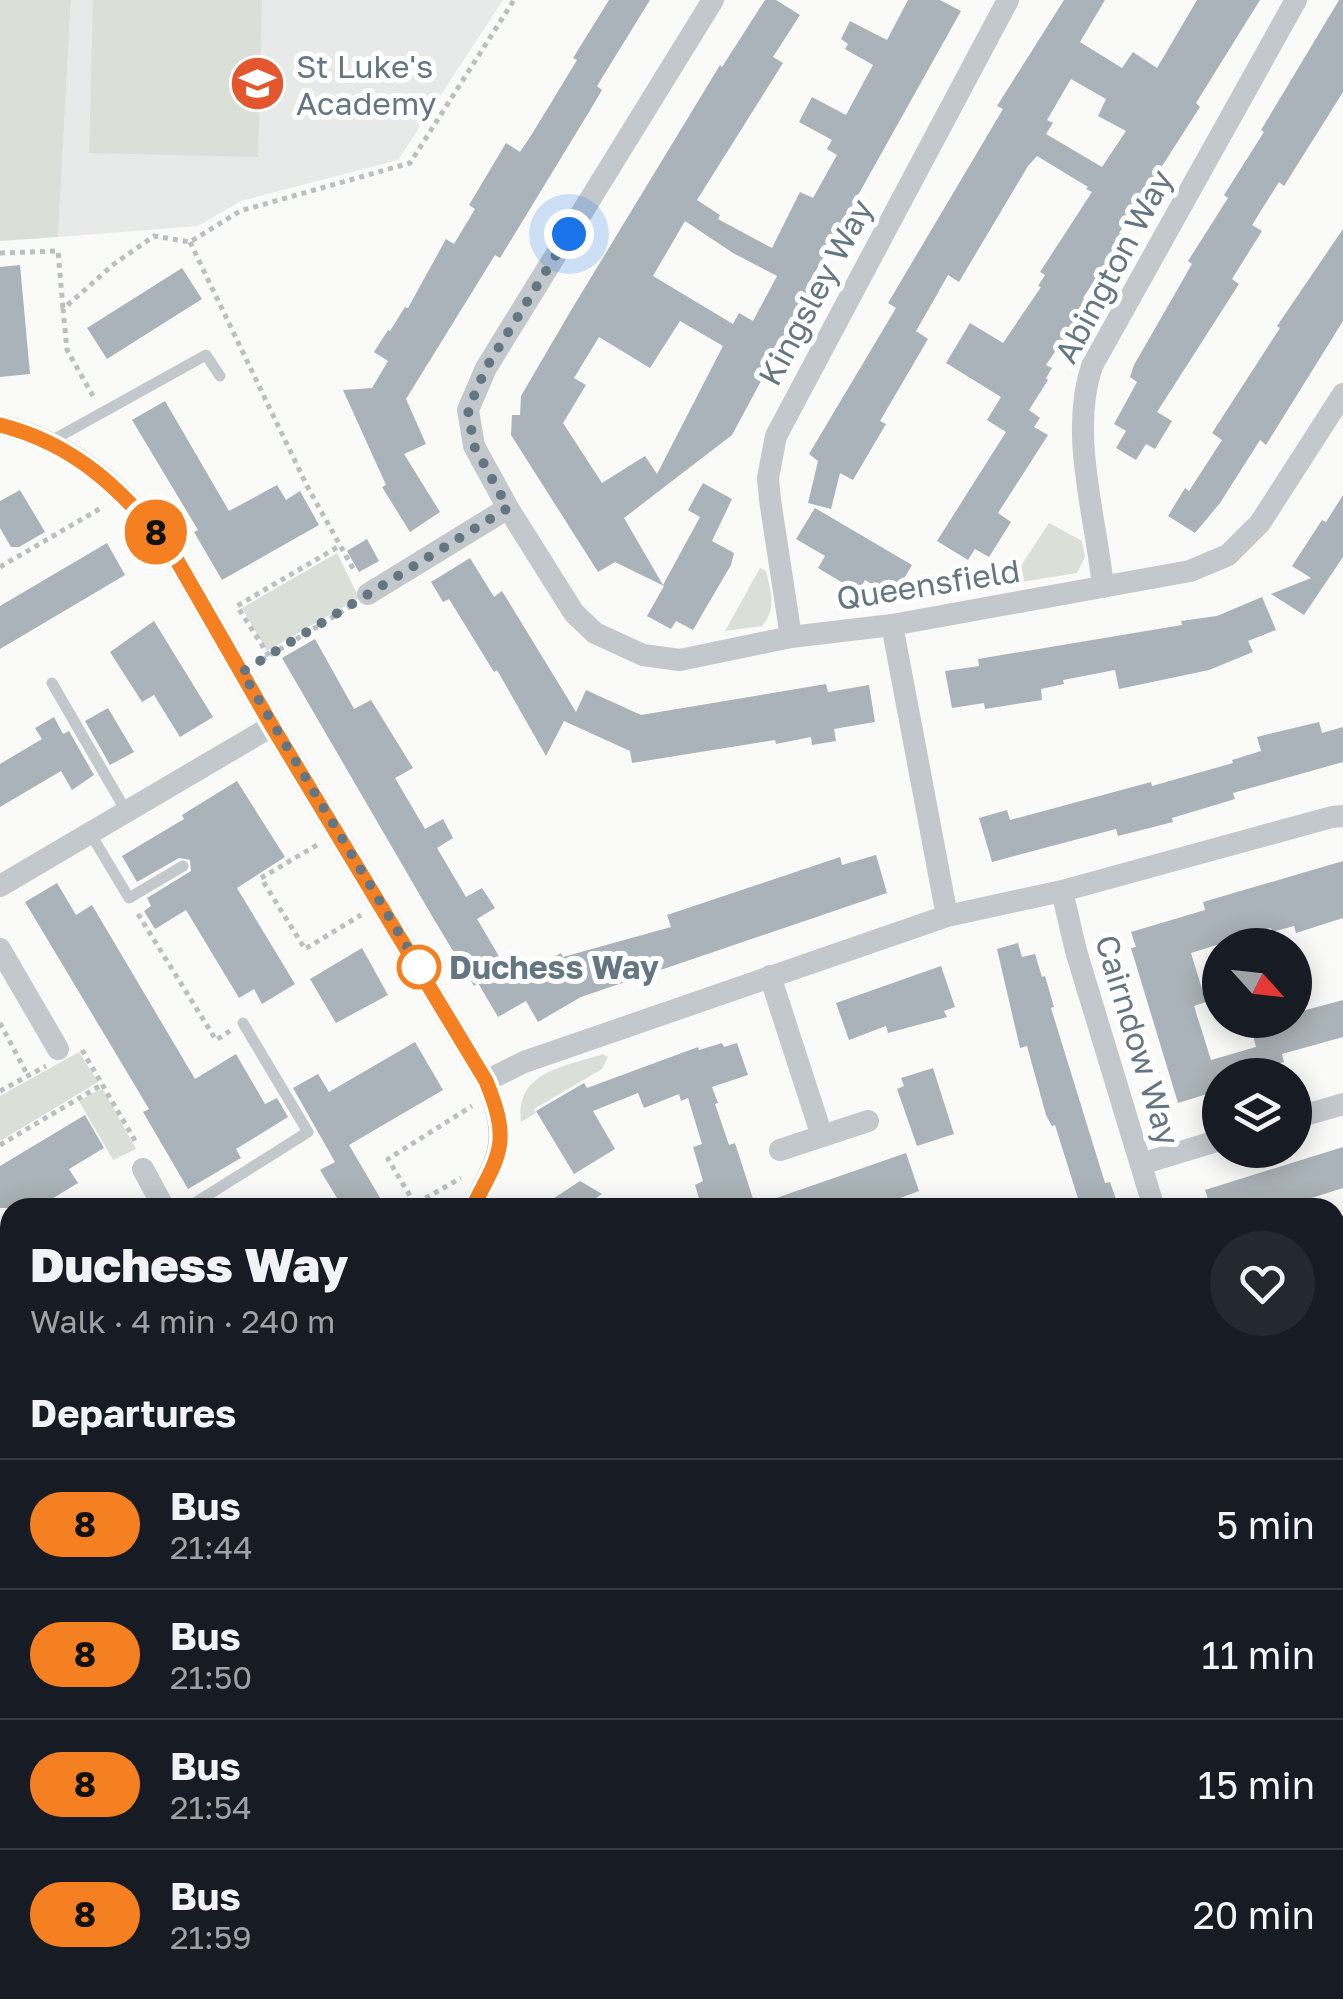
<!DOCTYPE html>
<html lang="en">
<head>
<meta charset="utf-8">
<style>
	:root { --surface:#171b24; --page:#242831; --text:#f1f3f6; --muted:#9ea1a6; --line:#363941 }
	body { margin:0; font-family:"Golos Text",sans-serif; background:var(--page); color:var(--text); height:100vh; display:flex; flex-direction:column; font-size:38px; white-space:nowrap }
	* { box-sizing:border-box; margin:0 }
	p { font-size:32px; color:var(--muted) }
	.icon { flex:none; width:55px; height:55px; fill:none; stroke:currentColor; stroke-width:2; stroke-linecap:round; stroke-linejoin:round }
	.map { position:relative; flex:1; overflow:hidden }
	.panel { position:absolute; left:0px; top:1198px; width:1345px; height:802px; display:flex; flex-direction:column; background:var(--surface); border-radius:30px 30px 0 0; box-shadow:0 5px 25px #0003 }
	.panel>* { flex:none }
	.badge { padding:0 20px; border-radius:32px; font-size:35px; line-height:65px }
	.needle { width:65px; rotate:117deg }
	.controls { position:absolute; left:1202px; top:928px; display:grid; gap:20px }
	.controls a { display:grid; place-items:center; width:110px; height:110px; border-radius:50%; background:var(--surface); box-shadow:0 5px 25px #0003; font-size:50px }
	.you { position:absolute; width:50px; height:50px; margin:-25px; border:8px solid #fff; border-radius:50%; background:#1a73e8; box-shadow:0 0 0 15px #1a73e833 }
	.map>.badge { position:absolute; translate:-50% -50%; box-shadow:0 0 0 5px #fff }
	h2 { padding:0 30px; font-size:38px; line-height:90px }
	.round { display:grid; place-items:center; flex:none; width:105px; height:105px; border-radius:52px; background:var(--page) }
	.overview { display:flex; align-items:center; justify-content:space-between; height:170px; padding:0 30px }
	h1 { font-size:48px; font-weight:800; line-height:75px }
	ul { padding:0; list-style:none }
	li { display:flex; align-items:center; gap:30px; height:130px; padding:0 30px; border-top:2px solid var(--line) }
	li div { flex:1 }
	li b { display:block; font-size:38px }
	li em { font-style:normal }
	li .badge { min-width:110px; font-weight:700; text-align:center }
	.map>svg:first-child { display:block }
</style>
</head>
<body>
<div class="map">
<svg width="1343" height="1999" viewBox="0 0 1343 1999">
	<rect width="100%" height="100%" fill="#fafaf8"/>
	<path fill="#e8e9e9" d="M71,0H503L398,160L241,201L198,226L58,237Z
		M0,1732L10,1752V1990H129L133,1999H0Z"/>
	<path fill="#dadfd7" d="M0,0H71L58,237L0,241Z
		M93,0H262L258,157L89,153Z
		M1049,523L1082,541L1085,557L1077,573L1009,584Z
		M337,553L359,598L267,651L242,608Z
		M760,568L766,571C771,593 777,608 762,626L725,631Z
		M79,1052L98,1082L0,1141V1096Z
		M603,1054L608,1057L602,1069L534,1109L536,1113L521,1122C515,1071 565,1067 603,1054Z
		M100,1089L104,1091L136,1149L113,1160L79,1101Z
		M1343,1925V1999H1278L1286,1990H1335V1934Z"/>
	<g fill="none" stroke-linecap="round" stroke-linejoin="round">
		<path stroke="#bbc7cb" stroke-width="9" d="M1335,1981L1343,1965
			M1325,1999L1330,1990"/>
	</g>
	<path fill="#aab3b9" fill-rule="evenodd" d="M609,0H650L597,86L602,90L589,112L500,258L495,255L406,399L426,444L404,454L440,512L410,532L382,487L386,485L343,390L372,388L388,361L374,352L388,330L390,331L405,307L408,308L446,239L454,244L475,209L469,205L506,143L520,152L532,134L577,60L573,58Z
		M765,0H776L800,15L773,57L783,63L697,200L720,215L718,219L772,248L800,192L813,198L837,155L827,149L832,140L799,122L812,97L846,115L873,65L845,49L848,44L841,39L850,21L887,40L908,0H940L961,11L805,290L809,292L732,435L624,518L663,585L700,517L688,510L703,483L732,499L712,541L734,553L731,565L693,630L676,621L671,629L647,616L664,586L615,562L598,572L511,435L512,415H520L521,396L570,312L720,65L722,67ZM685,221L733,253L777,276L753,321L739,313L733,324L653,276ZM680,321L723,346L657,474L645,456L602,483L563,423L586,385L574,378L599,337L650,368Z
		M1064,0H1105L1080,42L1122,68L1133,52L1157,68L1197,0H1260L1196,103L1200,107L1119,233L1124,236L1083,298L1089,302L1046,365L1052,368L1046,378L1048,380L1029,410L1040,418L1034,427L1048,435L998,513L1011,522L989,557L975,549L968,560L937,541L1006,432L987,420L1001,397L946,363L970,323L1003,343L1041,287L1038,286L1045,275L1040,272L1092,192L1086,189L1088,187L1037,156L1028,166L959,282L948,275L935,298L916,331L928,339L880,421L886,424L853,480L840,473L831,509L808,503L818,461L809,454L896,308L888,303L1003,109L997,106ZM1071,79L1106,99L1098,116L1126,131L1102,167L1046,134L1053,123L1047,120Z
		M1339,0H1343V92L1284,186L1279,182L1252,225L1262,231L1232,279L1239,284L1157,412L1172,421L1155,449L1146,444L1136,460L1116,448L1126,431L1114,424L1137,382L1130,377L1134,365L1192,264L1188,261L1228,198L1224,195L1264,132L1261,130Z
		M1343,229V321L1266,445L1260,440L1220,503L1195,533L1168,516L1185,488L1189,491L1222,440L1212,433L1280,328L1277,326Z
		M20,265L30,374L0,377V267Z
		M182,268L202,299L107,359L87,328Z
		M165,401L229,511L277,485L286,500L300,491L319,525L222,580L194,532L198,530L132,420Z
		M20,490L45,532L19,547H11L0,528V501Z
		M1343,495V557L1304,615L1271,594L1311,578L1292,566L1322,520L1326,522Z
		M815,508L912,565L893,597L865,580L858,592L818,568L825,556L796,539Z
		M367,539L379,561L359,572L347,551Z
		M107,543L125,575L0,649V606Z
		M470,558L494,597L502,591L576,712L586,690L641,715L826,684L828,692L869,685L875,722L834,729L836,741L812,745L811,737L776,744L775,740L632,763L630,751L564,721L546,756L497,670L494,672L449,599L443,602L431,582Z
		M1262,597L1276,630L1248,641L1253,652L1209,670L1119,689L1115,670L1063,680L1064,684L1041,689L1042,700L985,709L984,703L952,708L945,671L979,666L978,659L1182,625L1181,621L1217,616Z
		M154,621L213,717L180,737L154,695L142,702L110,652Z
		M315,639L354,709L371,700L413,768L395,778L425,829L443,819L453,838L437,848L466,897L482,888L495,908L477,919L513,980L561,953L563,957L671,927L667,915L840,857L842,865L876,855L887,893L581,997L538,1022L526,1001L498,1017L478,983L474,986L432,916L282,658Z
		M108,708L134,752L110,765L85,721Z
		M54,717L63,734L69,731L94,775L72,790L61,771L0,807V764L42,739L35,728Z
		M1319,722L1322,733L1343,727V762L1233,793L1235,799L1172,818L1173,822L1118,836L1116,829L992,862L979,818L1007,810L1010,820L1151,782L1152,786L1233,763L1232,760L1261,751L1257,737Z
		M237,781L285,857L237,888L295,984L262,1004L254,989L239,998L186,910L155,929L144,911L151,906L147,898L191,871L190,860L179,858L137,882L122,856L184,819L182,815Z
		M1343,861V918L1296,933L1294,926L1272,932L1271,928L1191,953L1206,1002L1194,1006L1211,1060L1256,1047L1249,1020H1295V1013L1343,1000V1037L1282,1054L1284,1062L1257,1069L1258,1075H1220V1090L1178,1103L1131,948L1136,947L1131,932L1205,910L1203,902Z
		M57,883L76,915L92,905L195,1079L236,1054L265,1104L277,1098L288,1117L236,1149L241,1158L188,1189L143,1112L149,1109L25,902Z
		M1018,943L1022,957L1035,954L1042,977L1045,976L1054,1007L1051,1008L1105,1183L1110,1182L1119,1208H1081L1055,1125L1052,1126L1046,1115L1027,1046L1020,1048L997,949Z
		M362,948L388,995L336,1023L310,979Z
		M941,966L955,1007L944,1011L947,1017L888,1033L886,1026L849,1040L836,1003Z
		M415,1042L443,1090L349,1145L386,1208H343L320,1170L335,1162L293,1088L318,1074L329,1092Z
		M722,1043L724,1047L737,1043L748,1075L712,1087L718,1103L715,1104L729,1145L735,1143L756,1208H702L695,1185L703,1181L693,1147L702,1144L688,1098L681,1101L679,1094L644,1108L638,1093L593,1111L615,1149L574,1174L536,1111L584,1083L587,1088L698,1047L699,1050Z
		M933,1068L954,1134L917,1146L897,1089L904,1086L901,1078Z
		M85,1115L104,1148L69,1169L78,1183L37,1208H0V1166Z
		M1343,1147V1188L1280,1208H1211L1205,1190Z
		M906,1153L919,1191L892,1201L894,1208H760L759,1204Z
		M580,1181L602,1194L596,1198L602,1208H539Z"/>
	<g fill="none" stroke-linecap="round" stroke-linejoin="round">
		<path stroke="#bbbfc2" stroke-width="5" stroke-dasharray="5 5" stroke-linecap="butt" d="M190,242L307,486L355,572
			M0,253L58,251L63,309
			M93,396L67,350L63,309L114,264L154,236L190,242L240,211L410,163L514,0
			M0,567L101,508
			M269,656L237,606L341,545
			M262,660L351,606
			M317,845L261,878L305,949L361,915
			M138,914L216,1040L230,1031
			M0,1023L28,1076
			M82,1050L137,1144
			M0,1091L46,1066
			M0,1145L103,1084
			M415,1204L388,1159L472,1106
			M408,1208L461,1178"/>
		<path stroke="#c3c8cc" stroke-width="11" d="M51,441L206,355L220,376
			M52,683L126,811
			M90,833L129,898L183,866
			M187,1208L308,1132L243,1023"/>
		<path stroke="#c3c8cc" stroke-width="22" d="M713,0L486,368L468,410L474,446L508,508L574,613L595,633L643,655L680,660L791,637L892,625L1190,571L1228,555L1260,523L1343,394
			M0,425C76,443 123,491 171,550L272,726L486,1081C510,1141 500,1154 472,1208
			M1103,587C1096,517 1069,433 1092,366L1296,0
			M368,594L508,508
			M892,625L947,916
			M791,637L770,500L768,478L776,436L1008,0
			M0,886L272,726
			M1062,891L1076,951L1154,1208
			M0,949L58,1049
			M770,976L822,1136
			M486,1081L524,1062L947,916L1062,891L1332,817L1343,816
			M1295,1118L1343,1104
			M780,1150L868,1121
			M1141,1164L1220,1140
			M143,1169L164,1208
			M0,1341L10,1346
			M1335,1446L1343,1448
			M1335,1639L1343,1616
			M320,1990L323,1997
			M704,1990L707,1999"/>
	</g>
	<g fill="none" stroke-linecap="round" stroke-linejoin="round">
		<defs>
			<path id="line" d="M0,425C76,444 123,491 171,550L272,726L486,1081C511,1142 501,1153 472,1208"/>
		</defs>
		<use href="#line" stroke="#fff" stroke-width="22"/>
		<use href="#line" stroke="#f48021" stroke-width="15"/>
		<path stroke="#657683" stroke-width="10" stroke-dasharray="0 18" d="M419,967L427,980L242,672L508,508L474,446L468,410L486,368L569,234"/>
	</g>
	<defs>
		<symbol id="school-disc" viewBox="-11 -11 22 22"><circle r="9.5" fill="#e4572e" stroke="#fff"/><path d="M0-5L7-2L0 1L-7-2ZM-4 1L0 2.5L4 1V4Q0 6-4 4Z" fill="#fff"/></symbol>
	</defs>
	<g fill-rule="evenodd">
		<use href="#school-disc" x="226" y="52" width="63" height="63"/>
	</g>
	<circle fill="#fff" stroke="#f48021" stroke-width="5" cx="419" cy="967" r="20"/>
	<g text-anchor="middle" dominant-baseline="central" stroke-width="10" stroke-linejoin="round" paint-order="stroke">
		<g font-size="32" fill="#657683" stroke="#fff" text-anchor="start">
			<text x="296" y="66">St Luke's<tspan x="296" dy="37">Academy</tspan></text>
		</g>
		<g font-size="32" fill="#657683" stroke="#fff">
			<text transform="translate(1113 266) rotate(-62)">Abington Way</text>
			<text transform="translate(815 292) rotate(-62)">Kingsley Way</text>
			<text transform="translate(928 584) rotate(-9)">Queensfield</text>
			<text transform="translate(1138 1040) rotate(73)">Cairndow Way</text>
		</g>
		<g font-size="32" font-weight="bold" fill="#657683" stroke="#fff" text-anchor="start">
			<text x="449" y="967">Duchess Way</text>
		</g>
	</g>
</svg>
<div class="controls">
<a><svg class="needle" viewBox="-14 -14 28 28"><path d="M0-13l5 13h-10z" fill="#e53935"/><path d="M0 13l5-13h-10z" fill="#9ea1a6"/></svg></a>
<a><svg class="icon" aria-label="layers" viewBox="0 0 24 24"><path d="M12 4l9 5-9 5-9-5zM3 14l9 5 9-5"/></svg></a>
</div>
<div class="you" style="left:569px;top:234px"></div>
<b class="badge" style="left:156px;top:532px;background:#f48021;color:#111">8</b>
<section class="panel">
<div class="overview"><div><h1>Duchess Way</h1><p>Walk · 4 min · 240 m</p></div><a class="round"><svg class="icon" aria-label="heart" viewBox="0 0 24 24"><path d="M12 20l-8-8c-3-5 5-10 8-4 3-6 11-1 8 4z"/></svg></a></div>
<h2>Departures</h2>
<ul>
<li><span class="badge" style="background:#f48021;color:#111">8</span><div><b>Bus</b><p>21:44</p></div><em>5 min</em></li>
<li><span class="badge" style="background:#f48021;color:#111">8</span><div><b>Bus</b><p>21:50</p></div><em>11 min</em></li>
<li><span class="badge" style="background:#f48021;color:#111">8</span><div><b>Bus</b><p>21:54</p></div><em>15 min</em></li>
<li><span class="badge" style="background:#f48021;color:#111">8</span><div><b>Bus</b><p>21:59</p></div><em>20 min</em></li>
</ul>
</section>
</div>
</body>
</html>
